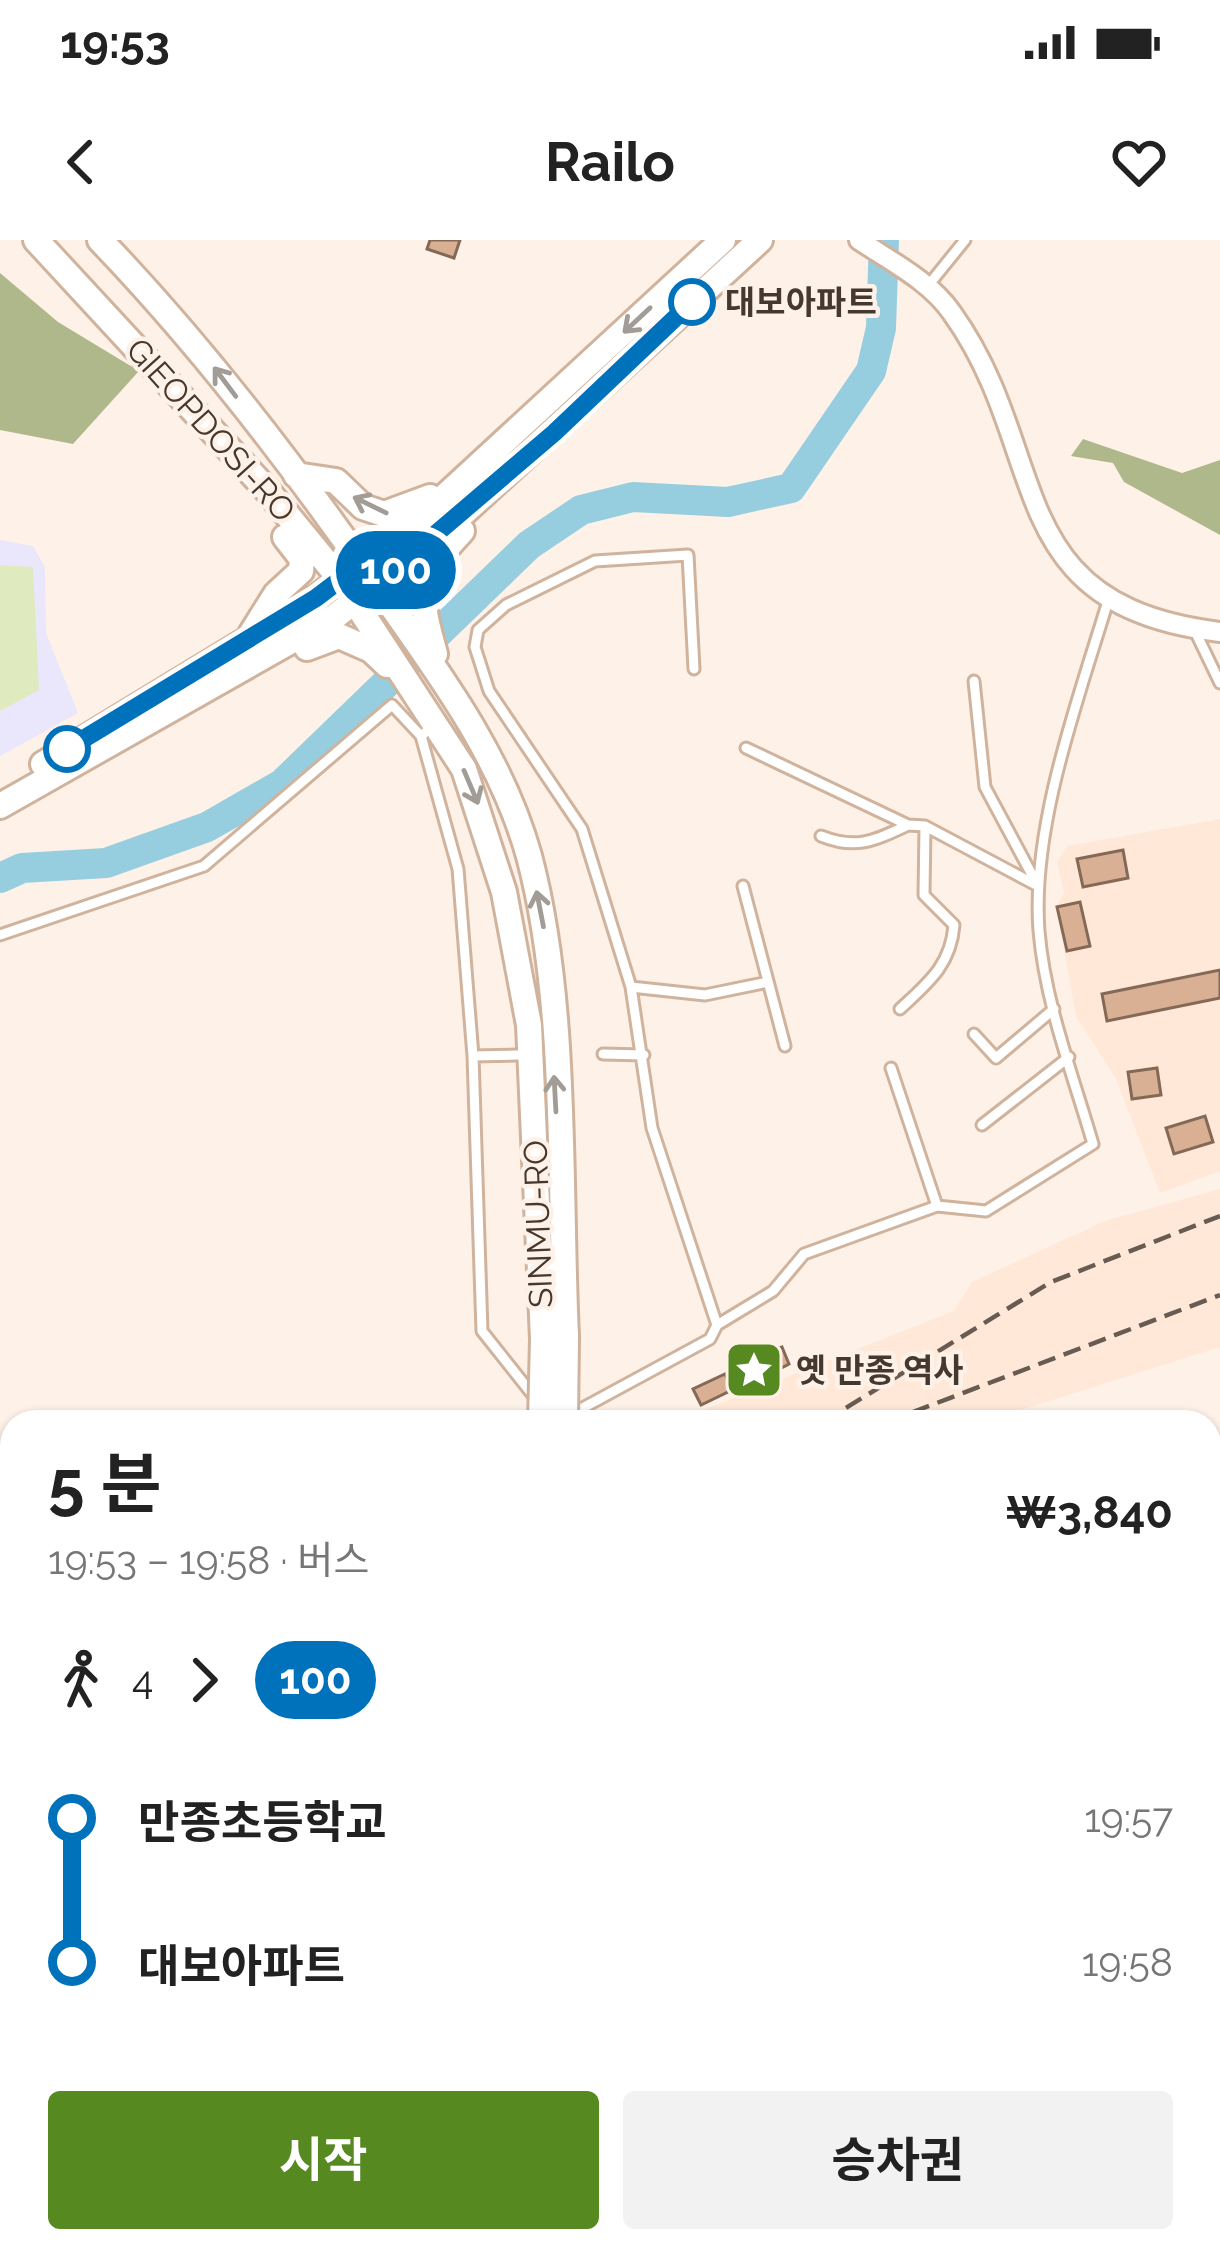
<!DOCTYPE html>
<html lang="ko">
<head>
<meta charset="utf-8">
<style>
	:root { --surface:#fff; --page:#f2f2f2; --text:#222; --muted:#767676; --accent:#568920 }
	body { margin:0; font-family:Raleway,"Noto Sans KR",sans-serif; background:var(--page); color:var(--text); height:100vh; display:flex; flex-direction:column; font-size:45px; white-space:nowrap }
	* { box-sizing:border-box; margin:0 }
	p { font-size:39px; color:var(--muted) }
	.icon { flex:none; width:66px; height:66px; fill:none; stroke:currentColor; stroke-width:2; stroke-linecap:round; stroke-linejoin:round }
	.map { position:relative; flex:1; overflow:hidden }
	.panel { position:absolute; left:0px; top:1170px; width:1221px; height:843px; display:flex; flex-direction:column; background:var(--surface); border-radius:36px 36px 0 0; box-shadow:0 3px 9px #0004 }
	.panel>* { flex:none }
	.badge { padding:0 24px; border-radius:39px; font-size:42px; line-height:78px }
	.map>.badge { position:absolute; translate:-50% -50%; box-shadow:0 0 0 6px #fff }
	.legs { display:flex; align-items:center; gap:18px; height:132px; padding:0 48px; font-size:39px }
	.legs p { margin-inline-start:auto }
	.overview { display:flex; align-items:center; justify-content:space-between; height:204px; padding:0 48px }
	h1 { font-size:66px; font-weight:700; line-height:90px }
	.button { display:flex; gap:24px; margin-top:auto; padding:24px 48px }
	.button a { flex:1; height:138px; border-radius:12px; background:var(--accent); color:#fff; font-size:48px; font-weight:700; line-height:138px; text-align:center }
	.button a+a { background:var(--page); color:var(--text) }
	ul { padding:0 48px; list-style:none }
	li { display:flex; align-items:center; gap:42px; height:144px; font-size:45px }
	li i { display:grid; place-items:center; width:18px; height:100%; margin:0 15px; background:currentColor }
	li i::after { content:''; width:30px; height:30px; margin:-15px; border:9px solid; border-radius:50%; background:var(--surface) }
	li p { margin-inline-start:auto }
	li:first-child i { background:linear-gradient(#0000 50%,currentColor 0) }
	li:last-child i { background:linear-gradient(currentColor 50%,#0000 0) }
	.status { display:flex; justify-content:space-between; align-items:center; height:84px; padding:0 60px; background:var(--surface); direction:ltr }
	.status svg { height:33px; fill:currentColor }
	header { display:flex; justify-content:space-between; align-items:center; height:156px; padding:0 48px; background:var(--surface); font-size:54px; font-weight:700 }
	.map>svg:first-child { display:block }
</style>
</head>
<body>
<div class="status"><b>19:53</b><svg viewBox="0 0 49 12"><path d="M0 12V9h3v3zM5 12V6h3v6zM10 12V3h3v9zM15 12V0h3v12zM26 1h20v11H26zM47 4h2v5h-2z"/></svg></div>
<header><svg class="icon" aria-label="back" viewBox="0 0 24 24"><path d="M15 5l-7 7 7 7"/></svg>Railo<svg class="icon" aria-label="heart" viewBox="0 0 24 24"><path d="M12 20l-8-8c-3-5 5-10 8-4 3-6 11-1 8 4z"/></svg></header>
<div class="map">
<svg width="1220" height="2011" viewBox="0 0 1220 2011">
	<rect width="100%" height="100%" fill="#fef1e8"/>
	<path fill="#ffe8d8" d="M1220,579V931L1160,953L1116,839L1076,776L1056,666L1064,653L1057,622L1067,606Z
		M1220,949V1107L983,1182H673L954,1071L972,1042L1105,981Z"/>
	<path fill="#eae7fd" d="M0,300L33,306L45,327L46,393L78,473L0,516Z"/>
	<path fill="#e0eabf" d="M0,325L33,327L39,450L0,471Z"/>
	<path fill="#afb88b" d="M0,33L58,82L139,131L73,204L0,190Z
		M1083,199L1182,233L1220,220V295L1124,242L1113,223L1071,216Z
		M1209,1768L1220,1776V2011H470L453,2001H1209Z"/>
	<g fill="none" stroke-linecap="round" stroke-linejoin="round">
		<path stroke="#96cedf" stroke-width="4.5" d="M0,1412L12,1415"/>
		<path stroke="#96cedf" stroke-width="30" d="M0,638L22,628L106,623L207,587L282,544L529,305L581,270L633,257L728,262L791,248L871,131L881,88L884,0"/>
	</g>
	<path fill="#d9b093" stroke="#846956" stroke-width="3" d="M430,0H460L454,18L427,9Z
		M1123,610L1128,638L1083,647L1077,619Z
		M1080,662L1090,706L1067,711L1057,667Z
		M1220,730V758L1107,781L1102,754Z
		M1157,828L1161,855L1132,859L1128,832Z
		M1205,876L1213,902L1174,914L1166,888Z
		M782,1107L789,1124L745,1147L737,1126Z
		M725,1134L732,1150L701,1165L693,1149Z"/>
	<g fill="none" stroke-linecap="round" stroke-linejoin="round">
		<defs>
			<path id="lane" d="M927,47L965,0
				M1194,389L1220,443
				M694,429L688,315L595,321L506,365L478,390L475,407L489,451L582,589L631,747L652,888L717,1085
				M974,441L985,547L1038,646
				M433,486L421,496L458,629L473,816L482,1091L536,1159
				M746,508L908,585L925,586L1038,646
				M821,596C856,610 874,601 908,585
				M743,646L785,806
				M0,695L204,626L392,465L421,496
				M631,747L705,755L768,742
				M900,769C928,743 951,725 954,685L924,655L925,586
				M974,794L996,818L1054,769
				M603,814L644,815
				M473,816L518,815
				M891,828L937,966L986,971L1093,904C1073,835 1045,763 1039,691C1031,587 1078,460 1108,361
				M982,885L1069,817
				M566,1177L710,1099L717,1085L773,1051L804,1014L937,966
				M0,1447L12,1444"/>
			<path id="street" d="M859,0C890,21 930,41 952,73C1053,214 997,365 1220,392
				M1209,1377L1220,1380
				M0,1921L12,1925
				M48,2011L61,2001"/>
			<path id="secondary" d="M36,0L266,249L340,339L464,529L504,652L529,785L543,1099
				M100,0C201,105 290,221 373,340C434,427 500,512 529,616C568,762 559,945 566,1096
				M296,235L336,241L363,267L384,274L430,257
				M251,394L276,354L301,331L302,319L285,297
				M307,408L339,396L371,410L387,425
				M435,414C418,353 416,340 462,291
				M43,524L316,358L444,257L723,0
				M0,566L337,375L445,290L760,0
				M84,2003V2001
				M319,2011L324,2001
				M340,2011L346,2001"/>
			<path id="highway" d="M1209,1500L1220,1498
				M1209,1526L1220,1525
				M125,2011L135,2001
				M162,2011L174,2001"/>
		</defs>
		<use href="#lane" stroke="#d0b39d" stroke-width="15"/>
		<use href="#street" stroke="#d0b39d" stroke-width="24"/>
		<use href="#secondary" stroke="#d0b39d" stroke-width="30"/>
		<use href="#highway" stroke="#d0b39d" stroke-width="39"/>
		<use href="#lane" stroke="#fff" stroke-width="9"/>
		<use href="#street" stroke="#fff" stroke-width="18"/>
		<use href="#secondary" stroke="#fff" stroke-width="24"/>
		<use href="#highway" stroke="#fff" stroke-width="33"/>
		<path stroke="#675b52" stroke-width="4.5" stroke-dasharray="18 9" stroke-linecap="butt" d="M823,1182L1051,1042L1220,976
			M887,1182L1220,1055
			M0,1498L12,1495"/>
		<defs>
			<path id="secondary-bridge" d="M541,1182L543,1099
				M565,1182L566,1096
				M0,1521L12,1575"/>
		</defs>
		<use href="#secondary-bridge" stroke="#d0b39d" stroke-width="30" stroke-linecap="butt"/>
		<use href="#secondary-bridge" stroke="#fff" stroke-width="24"/>
	</g>
	<defs><path id="oneway-shaft" d="M-6 0H5M1.5-3L5.5 0L1.5 3" fill="none" stroke-width="1.6" stroke-linecap="round" stroke-linejoin="round" transform="scale(3)"/></defs>
	<g stroke="#a29c97">
		<use href="#oneway-shaft" transform="translate(637 80) rotate(137)"/>
		<use href="#oneway-shaft" transform="translate(225 142) rotate(-127)"/>
		<use href="#oneway-shaft" transform="translate(370 265) rotate(-154)"/>
		<use href="#oneway-shaft" transform="translate(471 547) rotate(67)"/>
		<use href="#oneway-shaft" transform="translate(540 669) rotate(-101)"/>
		<use href="#oneway-shaft" transform="translate(555 854) rotate(-93)"/>
	</g>
	<g fill="none" stroke-linecap="round" stroke-linejoin="round">
		<defs>
			<path id="line-1" d="M67,509L316,358L362,323L376,345L554,193L692,62"/>
		</defs>
		<use href="#line-1" stroke="#fff" stroke-width="27"/>
		<use href="#line-1" stroke="#0072bc" stroke-width="18"/>
	</g>
	<defs>
		<symbol id="sight-square" viewBox="-11 -11 22 22"><rect x="-9" y="-9" width="18" height="18" rx="4" fill="#568920" stroke="#fef1e8"/><path d="M0-6L1.8-2.2L6-1.7L2.9 1.2L3.7 5.4L0 3.3L-3.7 5.4L-2.9 1.2L-6-1.7L-1.8-2.2Z" fill="#fff"/></symbol>
	</defs>
	<g fill-rule="evenodd">
		<use href="#sight-square" x="721" y="1097" width="66" height="66"/>
	</g>
	<g fill="#fff" stroke="#0072bc" stroke-width="6">
		<circle cx="692" cy="62" r="21"/>
		<circle cx="67" cy="509" r="21"/>
	</g>
	<g text-anchor="middle" dominant-baseline="central" stroke-width="9" stroke-linejoin="round" paint-order="stroke">
		<g font-size="33" font-weight="bold" fill="#44382f" stroke="#fef1e8" text-anchor="start">
			<text x="725" y="62">대보아파트</text>
		</g>
		<g font-size="33" fill="#44382f" stroke="#fef1e8">
			<text transform="translate(211 190) rotate(48)">GIEOPDOSI-RO</text>
			<text transform="translate(538 984) rotate(-92)">SINMU-RO</text>
		</g>
		<g font-size="33" font-weight="bold" fill="#44382f" stroke="#fef1e8" text-anchor="start">
			<text x="796" y="1130">옛 만종 역사</text>
		</g>
	</g>
</svg>
<b class="badge" style="left:396px;top:330px;background:#0072bc;color:#fff">100</b>
<section class="panel">
<div class="overview"><div><h1>5 분</h1><p>19:53 – 19:58 · 버스</p></div><b>₩3,840</b></div>
<div class="legs"><svg class="icon" aria-label="walk" viewBox="0 0 24 24"><circle cx="13" cy="4" r="2"/><path d="M13 8l-2 6 4 7M11 14l-3 7M7 12l3-4h3l4 4"/></svg>4<svg class="icon" aria-label="forward" viewBox="0 0 24 24"><path d="M9 5l7 7-7 7"/></svg><b class="badge" style="background:#0072bc;color:#fff">100</b></div>
<ul>
<li><i style="color:#0072bc"></i><b>만종초등학교</b><p>19:57</p></li>
<li><i style="color:#0072bc"></i><b>대보아파트</b><p>19:58</p></li>
</ul>
<div class="button"><a>시작</a><a>승차권</a></div>
</section>
</div>
</body>
</html>
